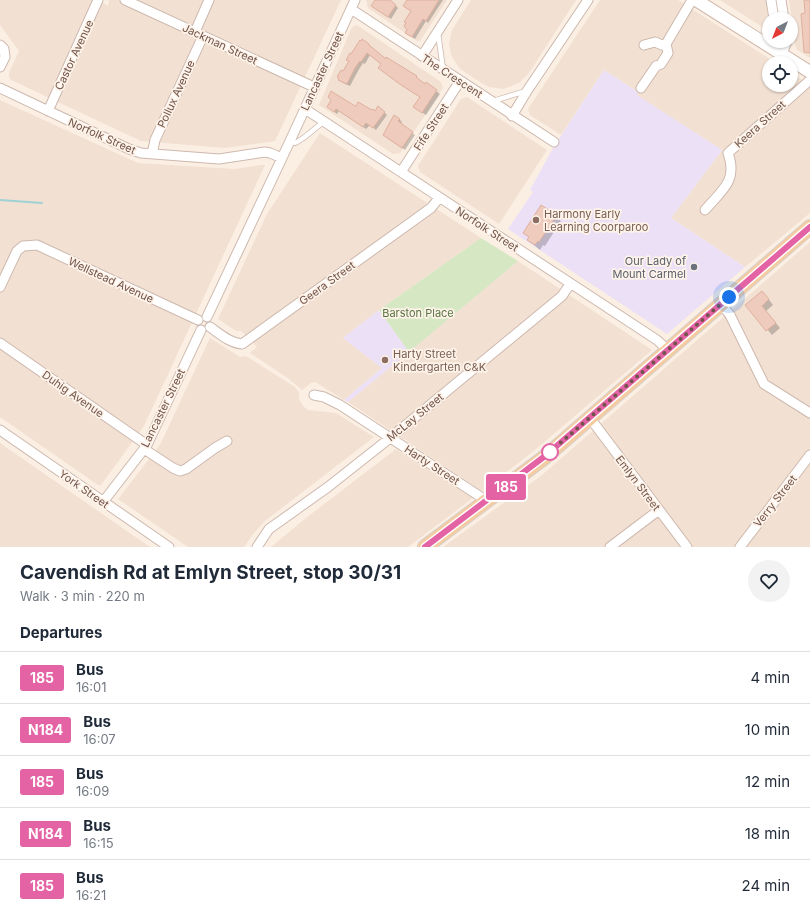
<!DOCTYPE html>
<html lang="en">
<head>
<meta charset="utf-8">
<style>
	:root { --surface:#fff; --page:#f2f2f3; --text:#1f2937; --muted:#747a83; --line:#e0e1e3 }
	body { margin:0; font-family:Inter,sans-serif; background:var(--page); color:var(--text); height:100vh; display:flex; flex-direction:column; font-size:15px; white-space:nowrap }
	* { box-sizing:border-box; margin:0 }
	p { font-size:13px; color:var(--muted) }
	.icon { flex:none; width:22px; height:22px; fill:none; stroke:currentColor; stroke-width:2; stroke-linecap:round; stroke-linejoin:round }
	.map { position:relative; height:547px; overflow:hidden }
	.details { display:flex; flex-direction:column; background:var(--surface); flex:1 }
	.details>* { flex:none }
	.badge { padding:0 8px; border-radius:3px; font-size:14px; line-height:26px }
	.needle { width:26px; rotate:222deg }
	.controls { position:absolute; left:762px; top:12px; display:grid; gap:8px }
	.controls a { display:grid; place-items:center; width:36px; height:36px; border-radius:50%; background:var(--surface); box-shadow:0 1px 3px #0004; font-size:20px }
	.you { position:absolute; width:20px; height:20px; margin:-10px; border:3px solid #fff; border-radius:50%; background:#1a73e8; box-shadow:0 0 0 6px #1a73e833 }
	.map>.badge { position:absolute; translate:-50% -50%; box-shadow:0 0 0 2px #fff }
	h2 { padding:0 20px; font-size:15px; line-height:36px }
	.round { display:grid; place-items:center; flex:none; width:42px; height:42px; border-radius:21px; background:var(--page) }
	.headline { display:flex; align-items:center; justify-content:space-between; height:68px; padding:0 20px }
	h1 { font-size:19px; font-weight:700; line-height:30px }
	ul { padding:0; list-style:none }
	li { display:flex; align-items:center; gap:12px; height:52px; padding:0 20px; border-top:1px solid var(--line) }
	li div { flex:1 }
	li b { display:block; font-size:15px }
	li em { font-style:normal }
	li .badge { min-width:44px; font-weight:700; text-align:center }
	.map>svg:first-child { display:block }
</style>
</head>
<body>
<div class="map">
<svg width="810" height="547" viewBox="0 0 810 547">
	<rect width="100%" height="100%" fill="#fbefe3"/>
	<path fill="#f2e0d2" d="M0,0H98L108,6L109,0H341L275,141L225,148L141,141L11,80L9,77V73L19,51L0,25Z
		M366,0H447L420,41H417L368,8Z
		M471,0H576L529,73L519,83L503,89L489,87L483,84L460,69L451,55L449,43L452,30Z
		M600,0H678L776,63H769V85H791V73L810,85V213L745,267L671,218L722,150L636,95L638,92L604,70L561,135L530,115L528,109Z
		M720,0H766L769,29L767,30Z
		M789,0H810V58L796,49Z
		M357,25L441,82L443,88L400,153L393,154L319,105L352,27Z
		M467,97L547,150L499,224L420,172L418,166L461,99Z
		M0,100L138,163L235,169L261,165H265L144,426L101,485H98L0,417Z
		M320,133L481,238L379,310L343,338L382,368L344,400L315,382L311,383L302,390L289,379L250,353L257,347L241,331H236L218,319L267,214Z
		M810,242V547H443L542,475Z
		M518,261L652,350L535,450L482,491L348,402Z
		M210,338L240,357L246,356L295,387L299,393V399L303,406L308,410L336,413L374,437L265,521L254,533L244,547H188L118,499L160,445Z
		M0,443L150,547H0Z
		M396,449L473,498L408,547H271L306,518Z"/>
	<path fill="#ece0f7" d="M604,70L638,92L637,95L722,150L671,218L745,267L667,334L508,229L533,192L530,190L553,148Z
		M379,310L409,352L348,402L344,400L382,368L343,338Z"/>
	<path fill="#d6e7c3" d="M481,238L518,261L409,352L379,310Z"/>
	<path fill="#0003" d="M390,0L398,8L391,19L375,8Z
		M408,0H443L428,23L426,21L415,39L409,35L412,12L404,6Z
		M369,45L386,60L426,85V84L440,94L426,115L418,110L421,97L370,55L365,64L363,63L358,71L350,86L343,83L340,80L343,72Z
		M328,107H354L375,112H384L387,115L376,130L370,125L366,129L339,111L337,114Z
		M399,119L402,122L400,125L415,135L405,150L387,138Z
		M542,206L561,221L545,246L543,245L540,250L528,240L530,238L524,233Z
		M767,297L773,305L766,311L780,328L772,335L747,305Z"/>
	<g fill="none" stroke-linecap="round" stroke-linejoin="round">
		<path stroke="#a0d1d4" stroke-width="2" d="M0,200L42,203"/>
	</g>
	<path fill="#eecbbd" stroke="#e0b09e" d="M375,0H390L396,5L388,17L371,6Z
		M407,0H439L426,21L423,19L412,37L405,33L407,30L404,26L406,23L404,22L411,11L403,6Z
		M804,0H810V53L804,52L801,14L805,13Z
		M362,39L369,44V45L386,59V57L417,76L416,77L425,84L426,82L437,90L422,113L413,107L420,97L401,85L378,68L381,64L367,53L361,62L360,61L355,68L347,84L338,80L339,78L337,77L341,70L343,71L349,61L346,60L350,53L351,54L360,40L361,41Z
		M331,91L355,106H356L358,102L372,110L373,109L375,111L378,106L385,112L373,128L366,123L363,127L336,109L334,112L327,107L331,100L328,97Z
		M394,115L400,119L398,121L413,132L402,148L383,135Z
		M541,205L557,215L539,242L538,241L535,245L527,240L529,237L523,233Z
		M762,291L769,299L762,306L776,323L766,331L745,305Z"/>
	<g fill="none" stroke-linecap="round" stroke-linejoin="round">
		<defs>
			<path id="service" d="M438,33L443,69
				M493,101L526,91
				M290,141L295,143C306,138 314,128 324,122"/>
			<path id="minor" d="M125,0L314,87
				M771,0L774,19
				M781,0L784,19
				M351,9L554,142
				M195,32L209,0
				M0,45L4,49L5,57L0,67
				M644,45L655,42L662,45L666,44
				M782,54L787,41
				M422,56L458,0
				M0,88L129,149L141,153L219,159L265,152L270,153L282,158
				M641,88L656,66L661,64L668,53L666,44L692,0
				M305,109L657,340L668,350
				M48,111L98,0
				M512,116L527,91L588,0
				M152,154L155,140L203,36
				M401,172L460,81
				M705,210C722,190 738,181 728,153L810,80
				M0,287L17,251L23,246L37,245L198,320
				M721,304L730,315L764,384L810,413
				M207,317L290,141L355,0
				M210,327C220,334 230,343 242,344L431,208L439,198
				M0,343L147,445
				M314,395L324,397L340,405L487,501
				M590,418L687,547
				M0,430L169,547
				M144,449L173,468L180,471L186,469L215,448L227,441
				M103,502L147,445L201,330
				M257,547L269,529L328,487L390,438L562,296L570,284
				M610,547L659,510
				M740,547L810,455"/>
			<path id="secondary" d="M696,0L810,72"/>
			<path id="primary" d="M425,547L545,457L810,227"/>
		</defs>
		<use href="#service" stroke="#cdb8ae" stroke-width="6"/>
		<use href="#minor" stroke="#cdb8ae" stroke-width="11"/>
		<use href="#secondary" stroke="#d0b7ab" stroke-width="14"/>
		<use href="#primary" stroke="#d7cfcd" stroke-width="16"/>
		<use href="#service" stroke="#fff" stroke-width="4.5"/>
		<use href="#minor" stroke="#fff" stroke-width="9"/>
		<use href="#secondary" stroke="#fff" stroke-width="12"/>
		<use href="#primary" stroke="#f5cca0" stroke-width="14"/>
	</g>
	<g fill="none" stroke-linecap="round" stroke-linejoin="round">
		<defs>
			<path id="line" d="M425,547L545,456L810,227"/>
		</defs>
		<use href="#line" stroke="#fff" stroke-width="9"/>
		<use href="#line" stroke="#e463a4" stroke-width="6"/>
		<path stroke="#71544b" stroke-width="4" stroke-dasharray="0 7.2" d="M550,452L729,297"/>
	</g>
	<g fill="#8d6e63" stroke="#fef3e9" stroke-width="1.5">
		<circle cx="536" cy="220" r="4"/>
		<circle cx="385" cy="360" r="4"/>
	</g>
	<circle fill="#6b7280" stroke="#fef3e9" stroke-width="1.5" cx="694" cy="267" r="4"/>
	<circle fill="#fff" stroke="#e463a4" stroke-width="2" cx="550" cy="452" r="8"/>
	<g text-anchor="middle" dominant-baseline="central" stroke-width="3.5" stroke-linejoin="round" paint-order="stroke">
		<g font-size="11" fill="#71544b" stroke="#fef3e9">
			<text transform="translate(220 44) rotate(25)">Jackman Street</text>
			<text transform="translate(74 55) rotate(-65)">Castor Avenue</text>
			<text transform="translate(322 71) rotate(-65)">Lancaster Street</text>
			<text transform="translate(452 76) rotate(33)">The Crescent</text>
			<text transform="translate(176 94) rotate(-65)">Pollux Avenue</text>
			<text transform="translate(760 124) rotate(-42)">Keera Street</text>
			<text transform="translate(431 127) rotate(-57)">Fife Street</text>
			<text transform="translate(102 136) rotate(24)">Norfolk Street</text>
			<text transform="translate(487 229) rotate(33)">Norfolk Street</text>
			<text transform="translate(111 280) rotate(25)">Wellstead Avenue</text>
			<text transform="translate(327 283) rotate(-36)">Geera Street</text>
			<text transform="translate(73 394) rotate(35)">Duhig Avenue</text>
			<text transform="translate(163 408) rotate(-64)">Lancaster Street</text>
			<text transform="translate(415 417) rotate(-39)">McLay Street</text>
			<text transform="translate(432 465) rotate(33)">Harty Street</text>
			<text transform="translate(638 483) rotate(53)">Emlyn Street</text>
			<text transform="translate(84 489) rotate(35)">York Street</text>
			<text transform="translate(775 501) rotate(-52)">Verry Street</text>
		</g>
		<g font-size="11" fill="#785e54" stroke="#fef3e9" text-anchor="start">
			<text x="544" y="214">Harmony Early<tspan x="544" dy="13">Learning Coorparoo</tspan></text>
			<text x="393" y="354">Harty Street<tspan x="393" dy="13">Kindergarten C&amp;K</tspan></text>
		</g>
		<g font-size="11" fill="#5b616d" stroke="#fef3e9" text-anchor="end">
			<text x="686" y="261">Our Lady of<tspan x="686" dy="13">Mount Carmel</tspan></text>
		</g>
		<g font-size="11" fill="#587644" stroke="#fef3e9">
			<text x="418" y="313">Barston Place</text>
		</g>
	</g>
</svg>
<div class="controls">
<a><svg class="needle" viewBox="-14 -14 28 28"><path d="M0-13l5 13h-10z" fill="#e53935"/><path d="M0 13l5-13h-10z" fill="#747a83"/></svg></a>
<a><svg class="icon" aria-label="locate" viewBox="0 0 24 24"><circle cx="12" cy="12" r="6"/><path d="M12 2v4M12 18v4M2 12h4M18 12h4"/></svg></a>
</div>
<div class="you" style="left:729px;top:297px"></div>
<b class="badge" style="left:506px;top:487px;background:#e463a4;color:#fff">185</b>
</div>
<section class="details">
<div class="headline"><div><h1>Cavendish Rd at Emlyn Street, stop 30/31</h1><p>Walk · 3 min · 220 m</p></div><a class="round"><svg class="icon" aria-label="heart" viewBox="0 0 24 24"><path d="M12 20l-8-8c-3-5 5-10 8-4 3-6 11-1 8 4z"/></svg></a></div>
<h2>Departures</h2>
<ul>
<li><span class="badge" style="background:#e463a4;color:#fff">185</span><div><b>Bus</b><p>16:01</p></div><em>4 min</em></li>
<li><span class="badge" style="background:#e463a4;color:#fff">N184</span><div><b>Bus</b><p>16:07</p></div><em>10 min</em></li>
<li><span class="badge" style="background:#e463a4;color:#fff">185</span><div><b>Bus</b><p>16:09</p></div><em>12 min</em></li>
<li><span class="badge" style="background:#e463a4;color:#fff">N184</span><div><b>Bus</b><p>16:15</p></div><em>18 min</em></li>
<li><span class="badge" style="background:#e463a4;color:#fff">185</span><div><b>Bus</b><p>16:21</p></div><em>24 min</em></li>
</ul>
</section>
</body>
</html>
